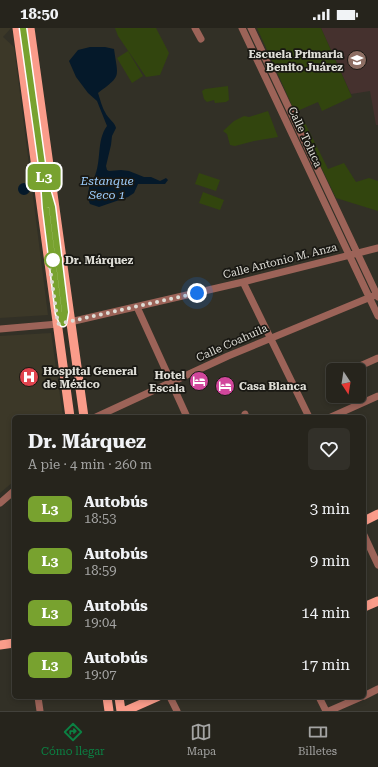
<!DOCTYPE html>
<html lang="es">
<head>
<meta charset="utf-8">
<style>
	:root { --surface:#26241c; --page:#323029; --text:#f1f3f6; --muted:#a4a4a3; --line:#42413b; --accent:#0b8043 }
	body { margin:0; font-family:"Roboto Serif",serif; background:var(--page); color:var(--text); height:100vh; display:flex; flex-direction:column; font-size:15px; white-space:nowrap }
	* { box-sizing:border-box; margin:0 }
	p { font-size:13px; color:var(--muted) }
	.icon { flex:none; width:22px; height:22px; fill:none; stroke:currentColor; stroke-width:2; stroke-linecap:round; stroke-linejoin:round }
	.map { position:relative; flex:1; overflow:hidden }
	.sheet { position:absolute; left:12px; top:387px; width:354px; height:284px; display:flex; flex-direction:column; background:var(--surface); border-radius:6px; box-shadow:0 2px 6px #0003,0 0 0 1px var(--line) }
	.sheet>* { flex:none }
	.badge { padding:0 8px; border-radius:6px; font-size:14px; line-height:26px }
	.needle { width:26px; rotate:168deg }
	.buttons { position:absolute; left:326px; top:335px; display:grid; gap:8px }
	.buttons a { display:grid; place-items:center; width:40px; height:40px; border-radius:6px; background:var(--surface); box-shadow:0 2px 6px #0003,0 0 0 1px var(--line); font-size:20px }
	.you { position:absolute; width:20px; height:20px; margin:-10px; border:3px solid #fff; border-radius:50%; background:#1a73e8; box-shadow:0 0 0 6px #1a73e833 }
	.map>.badge { position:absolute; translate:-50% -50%; box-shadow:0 0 0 2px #fff }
	.round { display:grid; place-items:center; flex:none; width:42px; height:42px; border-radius:6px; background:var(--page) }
	.headline { display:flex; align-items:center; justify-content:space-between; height:68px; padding:0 16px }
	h1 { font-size:19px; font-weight:700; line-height:30px }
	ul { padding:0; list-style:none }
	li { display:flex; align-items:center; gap:12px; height:52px; padding:0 16px }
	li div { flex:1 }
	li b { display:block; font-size:15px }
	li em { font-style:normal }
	li .badge { min-width:44px; font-weight:700; text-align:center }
	.status { display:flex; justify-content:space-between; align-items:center; height:28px; padding:0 20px; background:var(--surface); direction:ltr }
	.status svg { height:11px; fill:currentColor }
	.dock { display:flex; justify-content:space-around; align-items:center; height:56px; border-top:1px solid var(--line); background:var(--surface); font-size:11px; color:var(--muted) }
	.dock a { display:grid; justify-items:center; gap:2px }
	.dock .active { color:var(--accent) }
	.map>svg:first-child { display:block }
</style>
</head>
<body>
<div class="status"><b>18:50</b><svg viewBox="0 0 49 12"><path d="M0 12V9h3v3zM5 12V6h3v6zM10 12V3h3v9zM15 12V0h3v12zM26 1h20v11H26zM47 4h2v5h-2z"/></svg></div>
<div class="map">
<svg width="378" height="683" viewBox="0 0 378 683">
	<rect width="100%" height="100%" fill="#323026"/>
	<path fill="#3c3828" d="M0,0H11L3,9L14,19L48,287L0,290Z
		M51,305L63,389H14V453L0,465V308Z"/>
	<path fill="#45312e" d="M321,0H378V97H376L370,63L351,66Z"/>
	<path fill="#32450e" d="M115,0H156L169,25L160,47L146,49L118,8Z
		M257,0H321L352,69L322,83L318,74L295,84Z
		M128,23L143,48L132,55L117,30Z
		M228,58L229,72L226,74L215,75L214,72L207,74L204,71L202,63L205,61Z
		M268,83L278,109L254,113L235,118L230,117L227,106L223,103L234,93L244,88L249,89Z
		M303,91L328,141L344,135L356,154L369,150L378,153V183L336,170L299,93Z
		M199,145L220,152L216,163L195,156Z
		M203,164L224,172L220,182L199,175Z"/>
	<path fill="#05192a" d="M90,19H105L114,21C118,50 122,47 98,65C100,71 102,79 105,84C108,91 115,94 116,100L112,108L111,117L106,138L107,142L109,143L121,142L129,143L144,149H151L160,153L166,150L168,152L165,156H138L134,165L128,169L99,179L90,176C88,171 87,167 89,161C89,156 92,154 94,150C102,133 96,113 107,98L97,73L88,65L76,49L69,33L78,22Z
		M18 161a6 6 0 1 1 12 0a6 6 0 1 1-12 0Z"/>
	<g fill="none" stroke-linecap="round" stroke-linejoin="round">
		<path stroke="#9c6358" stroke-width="7" d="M195,0L201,11
			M242,0L378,288
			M251,0L378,269
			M243,254L309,389
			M137,279L187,389
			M0,301L58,296L70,294L243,254L378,220
			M351,342L378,330
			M245,386L246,389
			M96,389L228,328L378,266
			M331,389L378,368
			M0,475L14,463
			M364,507L378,537
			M364,668L378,661
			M38,669L40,683
			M170,669L177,683
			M319,669L326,683
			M329,683L361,669"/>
		<path stroke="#fa9c8a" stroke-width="9" d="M17,0L70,389
			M30,0L84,389
			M364,493L378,486
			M364,579L378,573
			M0,617L14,615
			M107,669L109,683
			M119,669L121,683
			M125,683L157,669"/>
	</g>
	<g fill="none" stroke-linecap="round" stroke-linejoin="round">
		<defs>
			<path id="line" d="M23,0L44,151L46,180L59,285L63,295L65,284L52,179L48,165"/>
		</defs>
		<use href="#line" stroke="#fff" stroke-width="9"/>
		<use href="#line" stroke="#78a22f" stroke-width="6"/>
		<path stroke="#deddd6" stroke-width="4" stroke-dasharray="0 7.2" d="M53,232L48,226L58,296L197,265"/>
	</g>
	<defs>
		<symbol id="school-disc" viewBox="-11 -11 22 22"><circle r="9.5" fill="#8d6e63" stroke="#191813"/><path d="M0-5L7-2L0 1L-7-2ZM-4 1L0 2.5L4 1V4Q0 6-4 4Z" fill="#fff"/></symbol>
		<symbol id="hospital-disc" viewBox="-11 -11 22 22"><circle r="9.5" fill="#e0444e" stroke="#191813"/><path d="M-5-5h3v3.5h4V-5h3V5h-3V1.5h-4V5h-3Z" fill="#fff"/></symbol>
		<symbol id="hotel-disc" viewBox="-11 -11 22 22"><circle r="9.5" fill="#d1479c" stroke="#191813"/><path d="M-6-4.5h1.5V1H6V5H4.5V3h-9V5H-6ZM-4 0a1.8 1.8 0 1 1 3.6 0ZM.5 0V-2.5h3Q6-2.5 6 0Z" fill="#fff"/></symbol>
	</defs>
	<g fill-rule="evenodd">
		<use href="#school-disc" x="346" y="21" width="22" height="22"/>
		<use href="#hospital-disc" x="18" y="338" width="22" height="22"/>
		<use href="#hotel-disc" x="188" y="342" width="22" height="22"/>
		<use href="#hotel-disc" x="214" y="347" width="22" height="22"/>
	</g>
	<circle fill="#fff" stroke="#78a22f" stroke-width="2" cx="53" cy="232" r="8"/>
	<g text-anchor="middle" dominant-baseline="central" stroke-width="3.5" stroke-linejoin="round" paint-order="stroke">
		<g font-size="11" font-weight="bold" fill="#deddd6" stroke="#191813" text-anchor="end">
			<text x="343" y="26">Escuela Primaria<tspan x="343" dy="13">Benito Juárez</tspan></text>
			<text x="43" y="343" text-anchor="start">Hospital General<tspan x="43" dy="13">de México</tspan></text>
			<text x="185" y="347">Hotel<tspan x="185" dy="13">Escala</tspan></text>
			<text x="239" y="358" text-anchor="start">Casa Blanca</text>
		</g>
		<g font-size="11" fill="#deddd6" stroke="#191813">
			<text transform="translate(305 109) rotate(65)">Calle Toluca</text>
			<text transform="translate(280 233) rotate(-14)">Calle Antonio M. Anza</text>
			<text transform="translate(232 315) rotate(-24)">Calle Coahuila</text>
		</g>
		<g font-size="11" font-weight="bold" fill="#deddd6" stroke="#191813" text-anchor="start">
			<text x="65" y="232">Dr. Márquez</text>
		</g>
		<g font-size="12" font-style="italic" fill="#9ccdfd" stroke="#191813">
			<text x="107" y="153">Estanque<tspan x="107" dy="14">Seco 1</tspan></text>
		</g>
	</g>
</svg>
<div class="buttons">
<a><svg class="needle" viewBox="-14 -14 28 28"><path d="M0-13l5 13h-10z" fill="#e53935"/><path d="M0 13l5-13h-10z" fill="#a4a4a3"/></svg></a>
</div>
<div class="you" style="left:197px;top:265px"></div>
<b class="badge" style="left:44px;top:149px;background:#78a22f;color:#fff">L3</b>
<section class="sheet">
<div class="headline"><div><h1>Dr. Márquez</h1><p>A pie · 4 min · 260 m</p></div><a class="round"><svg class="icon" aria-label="heart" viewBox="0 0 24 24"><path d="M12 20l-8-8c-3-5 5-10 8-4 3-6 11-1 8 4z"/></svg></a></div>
<ul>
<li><span class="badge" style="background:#78a22f;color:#fff">L3</span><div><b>Autobús</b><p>18:53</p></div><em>3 min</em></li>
<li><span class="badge" style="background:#78a22f;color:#fff">L3</span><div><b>Autobús</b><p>18:59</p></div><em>9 min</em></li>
<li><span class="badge" style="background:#78a22f;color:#fff">L3</span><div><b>Autobús</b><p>19:04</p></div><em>14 min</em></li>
<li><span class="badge" style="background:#78a22f;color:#fff">L3</span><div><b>Autobús</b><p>19:07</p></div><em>17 min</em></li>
</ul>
</section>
</div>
<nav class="dock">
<a class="active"><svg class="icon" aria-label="directions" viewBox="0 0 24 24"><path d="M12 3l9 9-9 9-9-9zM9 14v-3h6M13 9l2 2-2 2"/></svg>Cómo llegar</a>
<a><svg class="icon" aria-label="map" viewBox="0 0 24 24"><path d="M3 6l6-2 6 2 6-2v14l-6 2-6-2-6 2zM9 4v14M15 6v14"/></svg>Mapa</a>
<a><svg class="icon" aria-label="tickets" viewBox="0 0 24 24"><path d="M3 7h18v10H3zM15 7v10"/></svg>Billetes</a>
</nav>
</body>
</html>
